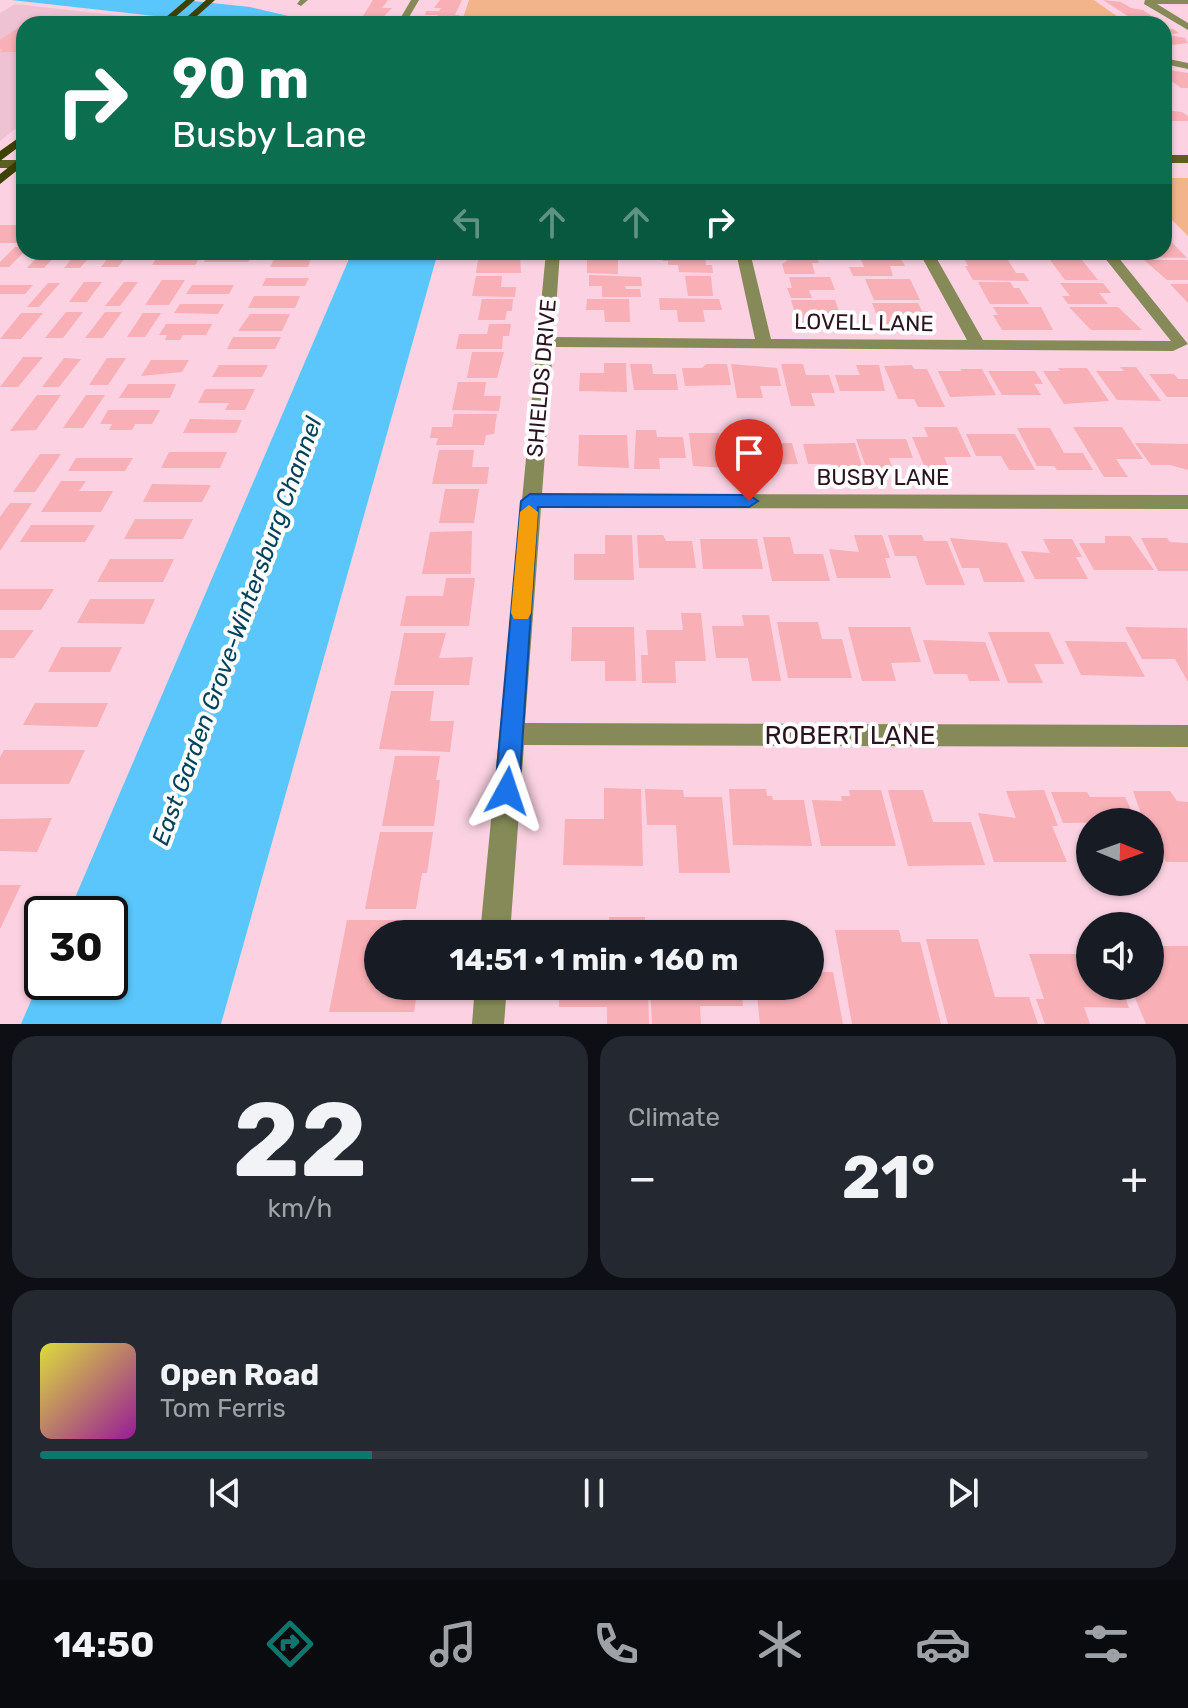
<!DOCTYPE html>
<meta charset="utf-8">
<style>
:root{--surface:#171b24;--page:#242831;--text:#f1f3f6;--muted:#9ea1a6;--line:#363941;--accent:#0f766e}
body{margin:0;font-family:Rubik,sans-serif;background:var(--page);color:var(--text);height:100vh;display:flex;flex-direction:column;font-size:30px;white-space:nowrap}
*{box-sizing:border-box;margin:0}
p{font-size:26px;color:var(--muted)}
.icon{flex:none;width:44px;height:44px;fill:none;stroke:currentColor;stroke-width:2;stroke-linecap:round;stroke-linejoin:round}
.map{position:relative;height:1024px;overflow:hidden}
.sheet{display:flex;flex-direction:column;gap:12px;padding:12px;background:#0d0f14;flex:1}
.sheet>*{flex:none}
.guide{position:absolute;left:16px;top:16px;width:1156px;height:244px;border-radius:24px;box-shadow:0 2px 6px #0004;background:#0b6e4f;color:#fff;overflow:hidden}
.needle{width:52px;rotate:91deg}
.tools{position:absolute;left:1076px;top:808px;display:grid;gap:16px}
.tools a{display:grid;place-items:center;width:88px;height:88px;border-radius:50%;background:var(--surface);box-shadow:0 2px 6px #0004;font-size:40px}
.speed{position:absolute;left:24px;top:896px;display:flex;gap:16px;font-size:40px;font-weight:700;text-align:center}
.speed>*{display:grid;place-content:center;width:104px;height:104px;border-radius:50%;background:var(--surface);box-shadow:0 2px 6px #0004;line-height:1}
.speed .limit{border:4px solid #111;border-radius:12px;background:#fff;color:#111}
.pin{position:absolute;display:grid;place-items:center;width:68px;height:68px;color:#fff;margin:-82px -34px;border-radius:50% 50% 50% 0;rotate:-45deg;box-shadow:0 0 8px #0007}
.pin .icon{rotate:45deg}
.me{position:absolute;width:88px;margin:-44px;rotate:5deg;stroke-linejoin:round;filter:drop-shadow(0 0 6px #0008)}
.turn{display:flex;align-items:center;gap:28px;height:168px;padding:0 24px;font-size:36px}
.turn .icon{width:104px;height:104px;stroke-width:2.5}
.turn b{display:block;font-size:56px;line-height:68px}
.lanes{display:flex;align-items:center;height:76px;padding:0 24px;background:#0003;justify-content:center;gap:40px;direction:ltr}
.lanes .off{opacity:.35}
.big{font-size:60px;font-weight:700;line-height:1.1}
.sheet .card{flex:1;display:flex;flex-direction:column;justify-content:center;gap:12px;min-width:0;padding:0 28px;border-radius:24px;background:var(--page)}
.sheet .dial{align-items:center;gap:0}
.dial b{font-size:104px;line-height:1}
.song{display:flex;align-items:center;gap:24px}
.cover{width:96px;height:96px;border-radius:12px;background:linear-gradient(135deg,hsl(60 70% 55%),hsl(300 70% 35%))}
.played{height:8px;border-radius:4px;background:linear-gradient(90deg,var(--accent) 30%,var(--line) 30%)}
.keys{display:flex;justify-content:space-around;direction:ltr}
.heat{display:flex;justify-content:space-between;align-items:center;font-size:44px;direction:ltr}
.sheet .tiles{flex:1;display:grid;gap:12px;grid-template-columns:1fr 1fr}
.card:last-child{grid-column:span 2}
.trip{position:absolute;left:364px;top:920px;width:460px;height:80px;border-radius:40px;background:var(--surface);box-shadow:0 2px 6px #0004;font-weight:700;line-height:80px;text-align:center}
.menu{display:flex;height:128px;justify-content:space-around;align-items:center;background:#090b0e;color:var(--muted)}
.menu .icon{width:56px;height:56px}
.menu .selected{color:var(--accent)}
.menu b{font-size:36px;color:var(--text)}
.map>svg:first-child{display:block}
.built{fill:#efc2d3}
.green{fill:#f4b48b}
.water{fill:#5ac6fb}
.building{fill:#f8afb6}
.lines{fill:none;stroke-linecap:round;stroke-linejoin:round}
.minor{fill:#858a58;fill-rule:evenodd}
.secondary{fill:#5b5f21;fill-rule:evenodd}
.primary{fill:#3d4101;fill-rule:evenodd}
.route{fill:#1a73e8;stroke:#114b97;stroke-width:2}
.slow{fill:#f59e0b}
.labels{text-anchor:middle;stroke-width:8;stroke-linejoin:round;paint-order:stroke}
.street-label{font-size:22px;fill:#2c141e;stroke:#fff}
.water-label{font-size:24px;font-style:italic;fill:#00435d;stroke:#fff}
.near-street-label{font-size:26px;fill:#2c141e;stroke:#fff}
</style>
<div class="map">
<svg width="1188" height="1024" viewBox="0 0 1188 1024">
<rect width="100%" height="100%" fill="#fcd2e2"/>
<!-- built -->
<path class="built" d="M 15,4 L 151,19 L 146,24 L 24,24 L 24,122 L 0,141 L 0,13 Z"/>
<!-- green -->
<path class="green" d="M 469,0 L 1094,0 L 1128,24 L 461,24 Z
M 1164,178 L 1188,178 L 1188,236 L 1164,212 Z"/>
<!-- water -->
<path class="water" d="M 11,0 L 184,0 L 250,7 L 323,24 L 227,24 Z
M 352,252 L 438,252 L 221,1024 L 21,1024 L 42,975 L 42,982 L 110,982 L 110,914 L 68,914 Z"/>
<!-- building -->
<path class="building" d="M 373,0 L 388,0 L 382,8 L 392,8 L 377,24 L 360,24 L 363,19 L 354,19 L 356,16 L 363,16 Z
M 440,0 L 462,0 L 455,15 L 460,15 L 459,18 L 451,24 L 434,24 L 438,15 L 425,15 L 426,11 L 439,11 L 441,8 L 434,8 Z
M 1103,0 L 1121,2 L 1131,8 L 1143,10 L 1153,17 L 1146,17 L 1153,24 L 1140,24 Z
M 24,24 L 24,52 L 0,52 L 3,49 L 0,49 L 0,40 Z
M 1164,28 L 1173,29 L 1179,33 L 1170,35 L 1185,38 L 1188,43 L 1171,45 L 1164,41 Z
M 1164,69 L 1188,73 L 1188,88 L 1181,88 L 1164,76 Z
M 1164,110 L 1182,112 L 1188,116 L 1188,121 L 1168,121 L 1164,118 Z
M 0,225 L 24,225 L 24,243 L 0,243 Z
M 1164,239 L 1169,239 L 1187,258 L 1142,257 L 1137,252 L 1164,252 Z
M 15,247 L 24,247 L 24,252 L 9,267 L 0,267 L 0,262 Z
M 42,252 L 59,252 L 44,268 L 27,268 Z
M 77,252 L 94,252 L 80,268 L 64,268 Z
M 113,252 L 130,252 L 118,267 L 101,267 Z
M 210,252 L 255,252 L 248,262 L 204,262 Z
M 975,252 L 1001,252 L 1006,258 L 979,258 Z
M 1031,252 L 1080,252 L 1085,258 L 1035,258 Z
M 479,254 L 520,254 L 521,273 L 476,273 Z
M 587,254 L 618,254 L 618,274 L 587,273 Z
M 662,254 L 705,254 L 706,265 L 712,265 L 713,273 L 679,272 L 678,265 L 668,265 L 668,261 L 663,261 Z
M 785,255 L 816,255 L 819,263 L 812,263 L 815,274 L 785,274 L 782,264 L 787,261 Z
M 158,256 L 201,256 L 195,265 L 152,265 Z
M 860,257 L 900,257 L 905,266 L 890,266 L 893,276 L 853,276 L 849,267 L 864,267 Z
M 274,259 L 311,259 L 308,267 L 270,267 Z
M 965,260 L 1008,260 L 1016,273 L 1024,273 L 1029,281 L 973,280 L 965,266 L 968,266 Z
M 1050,260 L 1082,260 L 1098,280 L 1065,280 Z
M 1144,260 L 1188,260 L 1188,280 L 1167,280 Z
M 589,275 L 641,277 L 642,286 L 625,286 L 626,289 L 640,289 L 641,297 L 602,297 L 602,286 L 589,286 Z
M 476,276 L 502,276 L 501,287 L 516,287 L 515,297 L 472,296 Z
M 685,276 L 711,276 L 713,296 L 688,296 Z
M 789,277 L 830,277 L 835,290 L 809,290 L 812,298 L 791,298 L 787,288 L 792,288 Z
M 266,278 L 309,278 L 305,286 L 262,286 Z
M 865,279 L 910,279 L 920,300 L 874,300 Z
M 162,280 L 185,280 L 169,305 L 145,305 Z
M 84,282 L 102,282 L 87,302 L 69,302 Z
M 124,282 L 138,282 L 120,306 L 105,306 Z
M 978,282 L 1010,282 L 1014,288 L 1019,288 L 1029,304 L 990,304 Z
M 48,283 L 60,283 L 39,307 L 27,307 Z
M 1060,283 L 1103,283 L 1111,293 L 1099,293 L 1108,304 L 1068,304 L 1062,296 L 1070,296 Z
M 1170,284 L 1188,284 L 1188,303 Z
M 0,285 L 33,285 L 25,294 L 0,294 Z
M 192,285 L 234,285 L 229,294 L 186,294 Z
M 254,296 L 300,296 L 295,308 L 248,308 Z
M 659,298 L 719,299 L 722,310 L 703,310 L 705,322 L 678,322 L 677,310 L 660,310 Z
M 482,299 L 513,299 L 512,311 L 507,311 L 505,320 L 478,320 Z
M 587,299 L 629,299 L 630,322 L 605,322 L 604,310 L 586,310 Z
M 791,300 L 835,300 L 843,323 L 798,323 Z
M 872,303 L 918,303 L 922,311 L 928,311 L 934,326 L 881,325 Z
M 180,304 L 224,304 L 218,314 L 174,313 Z
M 993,307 L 1041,307 L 1053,330 L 1002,330 L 993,315 L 998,315 Z
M 1069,307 L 1118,307 L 1142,330 L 1091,330 Z
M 66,312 L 83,312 L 63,338 L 45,338 Z
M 105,312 L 122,312 L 103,338 L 85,338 Z
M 21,313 L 43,313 L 21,339 L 0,339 Z
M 143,313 L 161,313 L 145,337 L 127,337 Z
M 250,314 L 290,314 L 282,331 L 238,331 Z
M 166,324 L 212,324 L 206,335 L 183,335 L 180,340 L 165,340 L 167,335 L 159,335 Z
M 489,324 L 511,324 L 509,336 L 503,336 L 502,349 L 456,349 L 459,334 L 487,334 Z
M 233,337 L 281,337 L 275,349 L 227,349 Z
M 472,352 L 504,352 L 497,378 L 467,378 Z
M 23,357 L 43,357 L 18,387 L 0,387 Z
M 64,358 L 81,359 L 59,387 L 42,387 Z
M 107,358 L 126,358 L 108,385 L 89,385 Z
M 151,360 L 189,360 L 182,372 L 141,376 Z
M 604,363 L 626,363 L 627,392 L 579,391 L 580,373 L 604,373 Z
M 630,364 L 652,364 L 653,374 L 676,374 L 678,390 L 634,390 Z
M 706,364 L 727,364 L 731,385 L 685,386 L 682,368 L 702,368 Z
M 731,364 L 777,368 L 781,386 L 760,386 L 763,398 L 737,398 Z
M 781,364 L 803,364 L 806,375 L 829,375 L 835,393 L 811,393 L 815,406 L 791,406 Z
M 219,365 L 268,365 L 262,377 L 212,377 Z
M 856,365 L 879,365 L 885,391 L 840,391 L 835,375 L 860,375 Z
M 912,365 L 914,369 L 927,369 L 945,407 L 918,407 L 914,399 L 898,399 L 884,366 Z
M 1120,367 L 1136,367 L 1161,401 L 1117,400 L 1096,371 L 1124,371 Z
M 1058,368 L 1087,368 L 1109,401 L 1064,404 L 1043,371 L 1060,371 Z
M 960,369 L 982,369 L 996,395 L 950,397 L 938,371 L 962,371 Z
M 988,371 L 1035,371 L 1043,384 L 1034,384 L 1041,395 L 1002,395 Z
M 1149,374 L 1174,374 L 1178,379 L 1188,379 L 1188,397 L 1167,397 Z
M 458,382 L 486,382 L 484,396 L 501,396 L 499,411 L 452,410 Z
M 128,384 L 176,384 L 170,398 L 119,398 Z
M 205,389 L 255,389 L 245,410 L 225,410 L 229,403 L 198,403 Z
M 37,395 L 61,395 L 36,430 L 10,431 Z
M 86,395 L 105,395 L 83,428 L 63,428 Z
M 108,410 L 160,410 L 152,424 L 135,424 L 132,430 L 109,430 L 112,424 L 100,424 Z
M 454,414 L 497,414 L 494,434 L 486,435 L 484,445 L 436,445 L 438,438 L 430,438 L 432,427 L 452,427 Z
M 190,419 L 242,420 L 236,433 L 183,433 Z
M 924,427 L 957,427 L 971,457 L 944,457 L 950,471 L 926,470 L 912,437 L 928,437 Z
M 1073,427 L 1122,427 L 1143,459 L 1116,459 L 1128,477 L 1104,477 Z
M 1017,428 L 1050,428 L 1064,453 L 1083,453 L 1093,470 L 1057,470 L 1054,466 L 1037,466 Z
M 636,430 L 656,430 L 657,437 L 683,437 L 686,458 L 659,458 L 660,469 L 634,469 Z
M 689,433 L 719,433 L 720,438 L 739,438 L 745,469 L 693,466 Z
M 966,434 L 1015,434 L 1035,470 L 1009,470 L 1001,456 L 976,456 Z
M 579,435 L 627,435 L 629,468 L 578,466 Z
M 856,439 L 906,439 L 913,458 L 889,458 L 893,470 L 867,470 Z
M 792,443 L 798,464 L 749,465 L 745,444 Z
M 855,443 L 863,470 L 833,470 L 831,464 L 808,464 L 803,444 Z
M 1135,443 L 1188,444 L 1188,470 L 1170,465 L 1151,465 Z
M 439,450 L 474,450 L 472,467 L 489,467 L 487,484 L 432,484 Z
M 169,452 L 227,452 L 220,468 L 161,468 Z
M 40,454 L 61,454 L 35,492 L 13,492 Z
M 76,458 L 133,458 L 125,471 L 68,471 Z
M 61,481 L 86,481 L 79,491 L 113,491 L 101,512 L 41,512 Z
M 152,484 L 211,485 L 202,502 L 143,502 Z
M 445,489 L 479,489 L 474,523 L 439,523 Z
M 10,503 L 32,503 L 0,551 L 0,517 Z
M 135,519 L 193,519 L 183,539 L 124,539 Z
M 31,525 L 95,525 L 85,542 L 20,542 Z
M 472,531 L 471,574 L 422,574 L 430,532 Z
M 605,535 L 632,535 L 634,580 L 574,580 L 574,554 L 605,554 Z
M 637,535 L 663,535 L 666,541 L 692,541 L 696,568 L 639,568 Z
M 854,535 L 882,535 L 890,558 L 885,558 L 891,578 L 837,578 L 829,549 L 859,552 Z
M 888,535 L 922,535 L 924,541 L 947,541 L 965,585 L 926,585 L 916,556 L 895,556 Z
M 1105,536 L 1130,536 L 1154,570 L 1094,570 L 1079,543 L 1105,543 Z
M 763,537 L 790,537 L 794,554 L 823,554 L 830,581 L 772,581 Z
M 950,538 L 1007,543 L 1025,582 L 984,582 L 979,568 L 962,568 Z
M 1141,538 L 1167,538 L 1170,542 L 1188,543 L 1188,571 L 1158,571 Z
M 700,539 L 757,539 L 763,569 L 703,569 Z
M 1043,539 L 1072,539 L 1082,557 L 1076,557 L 1088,579 L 1035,579 L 1021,551 L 1050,553 Z
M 110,559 L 174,559 L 163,582 L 97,582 Z
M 446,578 L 475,578 L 469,626 L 400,626 L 406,596 L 443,596 Z
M 0,589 L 54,589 L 41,610 L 0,610 Z
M 90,599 L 155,599 L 144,624 L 77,623 Z
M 681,613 L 701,613 L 706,661 L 675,661 L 676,683 L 642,683 L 641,655 L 648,655 L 646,630 L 683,630 Z
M 742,615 L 769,615 L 781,681 L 752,681 L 748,658 L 716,658 L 712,626 L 744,626 Z
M 777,622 L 818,622 L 822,639 L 842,639 L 852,678 L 788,678 Z
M 572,627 L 634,627 L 636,681 L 605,681 L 605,661 L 571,661 Z
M 848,627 L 910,627 L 921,662 L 891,663 L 896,681 L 862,681 Z
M 1125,627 L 1187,628 L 1188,682 L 1175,659 L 1142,659 Z
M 0,630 L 34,630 L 14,658 L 0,658 Z
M 988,632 L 1049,632 L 1064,664 L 1034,664 L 1043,683 L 1008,683 Z
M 404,633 L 446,633 L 439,658 L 473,657 L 469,685 L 394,685 Z
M 923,640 L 985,642 L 1000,681 L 969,681 L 967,674 L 934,674 Z
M 1065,641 L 1126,642 L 1145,677 L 1081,675 Z
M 61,647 L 122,647 L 110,672 L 48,672 Z
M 391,691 L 434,691 L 430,721 L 454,721 L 450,752 L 379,749 Z
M 35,703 L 108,703 L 97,727 L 23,725 Z
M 4,750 L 85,750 L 69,784 L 0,784 L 0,757 Z
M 395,756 L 440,756 L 436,780 L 440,780 L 434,826 L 382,826 Z
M 604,788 L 641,789 L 643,866 L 563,865 L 565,819 L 604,819 Z
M 645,789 L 683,790 L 684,797 L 722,797 L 730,873 L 679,873 L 676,825 L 647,825 Z
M 729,789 L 766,789 L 767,796 L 772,796 L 773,800 L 804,800 L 812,846 L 733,845 Z
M 849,790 L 881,790 L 896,846 L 821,846 L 812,800 L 842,801 L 841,796 L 850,796 Z
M 888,790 L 923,790 L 933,822 L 971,822 L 985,865 L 908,866 Z
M 1044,790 L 1058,826 L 1052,826 L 1067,862 L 994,862 L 978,813 L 1016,818 L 1006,791 Z
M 1133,791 L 1170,791 L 1177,801 L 1188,802 L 1188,862 L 1166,862 L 1159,845 L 1155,845 L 1150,834 L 1150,822 L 1144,822 Z
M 1051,792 L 1087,792 L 1090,797 L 1125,797 L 1137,822 L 1063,823 Z
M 52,818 L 37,852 L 0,851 L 0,819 Z
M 380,832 L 433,832 L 427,873 L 422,873 L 416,909 L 365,909 Z
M 0,885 L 21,885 L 0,929 Z
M 609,917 L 645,917 L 645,934 L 610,934 Z
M 347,920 L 399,920 L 397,934 L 378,934 L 378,986 L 418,986 L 414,1012 L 329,1012 Z
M 647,921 L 693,921 L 694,934 L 648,934 Z
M 835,930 L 899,930 L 902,942 L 920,942 L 941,1024 L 852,1024 Z
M 926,939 L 978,939 L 995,997 L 1029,997 L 1038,1024 L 948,1024 Z
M 1150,946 L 1188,946 L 1188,1024 L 1146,1024 L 1130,986 L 1150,986 Z
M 1029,954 L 1090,954 L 1090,986 L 1121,986 L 1129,1008 L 1084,1007 L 1090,1024 L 1045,1024 L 1036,999 L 1044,999 Z
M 810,972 L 833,972 L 843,1024 L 760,1024 L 756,986 L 810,986 Z
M 559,986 L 648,986 L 649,1024 L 607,1024 L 607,1007 L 559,1007 Z
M 650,986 L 741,986 L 743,1006 L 700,1006 L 701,1024 L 652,1024 Z"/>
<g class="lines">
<!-- minor -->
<path class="minor" d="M 300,0 L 308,0 L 301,6 L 297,4 Z
M 411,0 L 419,0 L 405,24 L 397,24 Z
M 1145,0 L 1188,0 L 1188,4 L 1157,4 L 1188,23 L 1188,30 L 1144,4 Z
M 1164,58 L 1188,63 L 1188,69 L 1164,64 Z
M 546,252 L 560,252 L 554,337 L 755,339 L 736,252 L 750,252 L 771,339 L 967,340 L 919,252 L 933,252 L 983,340 L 1171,341 L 1100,252 L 1114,252 L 1188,344 L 1173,351 L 553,347 L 542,494 L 1188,495 L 1188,509 L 541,508 L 525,723 L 1188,725 L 1188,747 L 524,745 L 510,934 L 480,934 Z
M 475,986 L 507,986 L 504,1024 L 472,1024 Z"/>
<!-- secondary -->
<path class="secondary" d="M 1164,155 L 1188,155 L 1188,163 L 1164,163 Z
M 0,160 L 24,160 L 24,168 L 0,168 Z"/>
<!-- primary -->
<path class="primary" d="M 186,0 L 195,0 L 167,24 L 158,24 Z
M 206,0 L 215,0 L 188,24 L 179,24 Z
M 24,134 L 24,143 L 0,161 L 0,151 Z
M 24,155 L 24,165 L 0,184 L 0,174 Z"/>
</g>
<!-- route -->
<path class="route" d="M 530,494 L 749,495 L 758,501 L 749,507 L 538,507 L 519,791 L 515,799 L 507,802 L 498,799 L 495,791 L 521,501 Z"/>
<!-- slow -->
<path class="slow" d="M 529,505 L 538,512 L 531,613 L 528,619 L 514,619 L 511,613 L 520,512 Z"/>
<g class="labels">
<!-- street labels -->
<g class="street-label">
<text transform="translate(864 322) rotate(1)" y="8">LOVELL LANE</text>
<text transform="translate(541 378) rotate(-85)" y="8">SHIELDS DRIVE</text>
<text x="883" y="485">BUSBY LANE</text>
</g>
<!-- water labels -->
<g class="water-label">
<text transform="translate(237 631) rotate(-70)" y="8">East Garden Grove-Wintersburg Channel</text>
</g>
<!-- near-street labels -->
<g class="near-street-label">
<text x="850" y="744">ROBERT LANE</text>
</g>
</g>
</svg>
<div class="tools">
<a><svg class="needle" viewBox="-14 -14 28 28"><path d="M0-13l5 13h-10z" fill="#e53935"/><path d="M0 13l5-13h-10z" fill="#9ea1a6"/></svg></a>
<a><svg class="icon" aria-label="sound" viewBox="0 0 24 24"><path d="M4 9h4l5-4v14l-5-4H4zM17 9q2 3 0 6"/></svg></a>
</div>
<div class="speed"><div class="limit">30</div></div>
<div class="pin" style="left:749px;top:501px;background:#d93025"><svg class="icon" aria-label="arrive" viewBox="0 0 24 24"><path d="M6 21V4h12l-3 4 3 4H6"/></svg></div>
<svg class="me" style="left:507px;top:791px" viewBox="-20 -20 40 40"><path d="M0-17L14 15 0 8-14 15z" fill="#1a73e8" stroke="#fff" stroke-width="4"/></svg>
<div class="trip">14:51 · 1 min · 160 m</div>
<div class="guide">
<div class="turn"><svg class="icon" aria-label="right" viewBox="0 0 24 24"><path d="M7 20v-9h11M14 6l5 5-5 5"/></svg><div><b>90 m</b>Busby Lane</div></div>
<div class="lanes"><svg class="icon off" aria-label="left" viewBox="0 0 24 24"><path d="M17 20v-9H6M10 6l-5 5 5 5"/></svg><svg class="icon off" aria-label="ahead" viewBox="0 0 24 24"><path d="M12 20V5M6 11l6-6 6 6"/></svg><svg class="icon off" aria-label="ahead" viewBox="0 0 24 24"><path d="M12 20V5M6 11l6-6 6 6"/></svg><svg class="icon" aria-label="right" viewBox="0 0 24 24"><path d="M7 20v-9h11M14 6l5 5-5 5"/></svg></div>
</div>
</div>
<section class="sheet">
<div class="tiles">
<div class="card dial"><b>22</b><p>km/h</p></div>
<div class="card"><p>Climate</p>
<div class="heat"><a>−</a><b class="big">21°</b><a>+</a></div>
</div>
<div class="card">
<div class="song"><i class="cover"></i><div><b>Open Road</b><p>Tom Ferris</p></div></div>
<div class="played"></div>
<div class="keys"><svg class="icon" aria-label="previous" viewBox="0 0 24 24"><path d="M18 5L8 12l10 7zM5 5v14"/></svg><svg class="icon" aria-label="pause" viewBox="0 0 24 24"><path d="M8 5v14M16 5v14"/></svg><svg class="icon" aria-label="next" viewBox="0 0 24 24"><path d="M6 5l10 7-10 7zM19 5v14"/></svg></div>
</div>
</div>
</section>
<nav class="menu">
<b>14:50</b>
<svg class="icon selected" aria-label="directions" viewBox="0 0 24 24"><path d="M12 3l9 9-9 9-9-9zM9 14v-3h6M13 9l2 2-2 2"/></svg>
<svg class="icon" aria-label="music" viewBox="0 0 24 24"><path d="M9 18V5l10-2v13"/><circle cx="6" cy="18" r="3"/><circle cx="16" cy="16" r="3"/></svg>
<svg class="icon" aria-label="phone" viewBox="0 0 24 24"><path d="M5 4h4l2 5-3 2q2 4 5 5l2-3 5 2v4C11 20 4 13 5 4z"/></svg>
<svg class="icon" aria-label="climate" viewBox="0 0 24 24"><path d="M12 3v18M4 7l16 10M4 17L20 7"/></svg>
<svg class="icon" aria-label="car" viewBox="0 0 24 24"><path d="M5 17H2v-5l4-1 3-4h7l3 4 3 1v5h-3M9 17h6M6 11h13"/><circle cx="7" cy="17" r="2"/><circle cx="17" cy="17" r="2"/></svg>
<svg class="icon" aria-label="filters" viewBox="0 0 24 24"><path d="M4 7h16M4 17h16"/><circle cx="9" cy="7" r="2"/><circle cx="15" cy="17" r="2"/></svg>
</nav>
